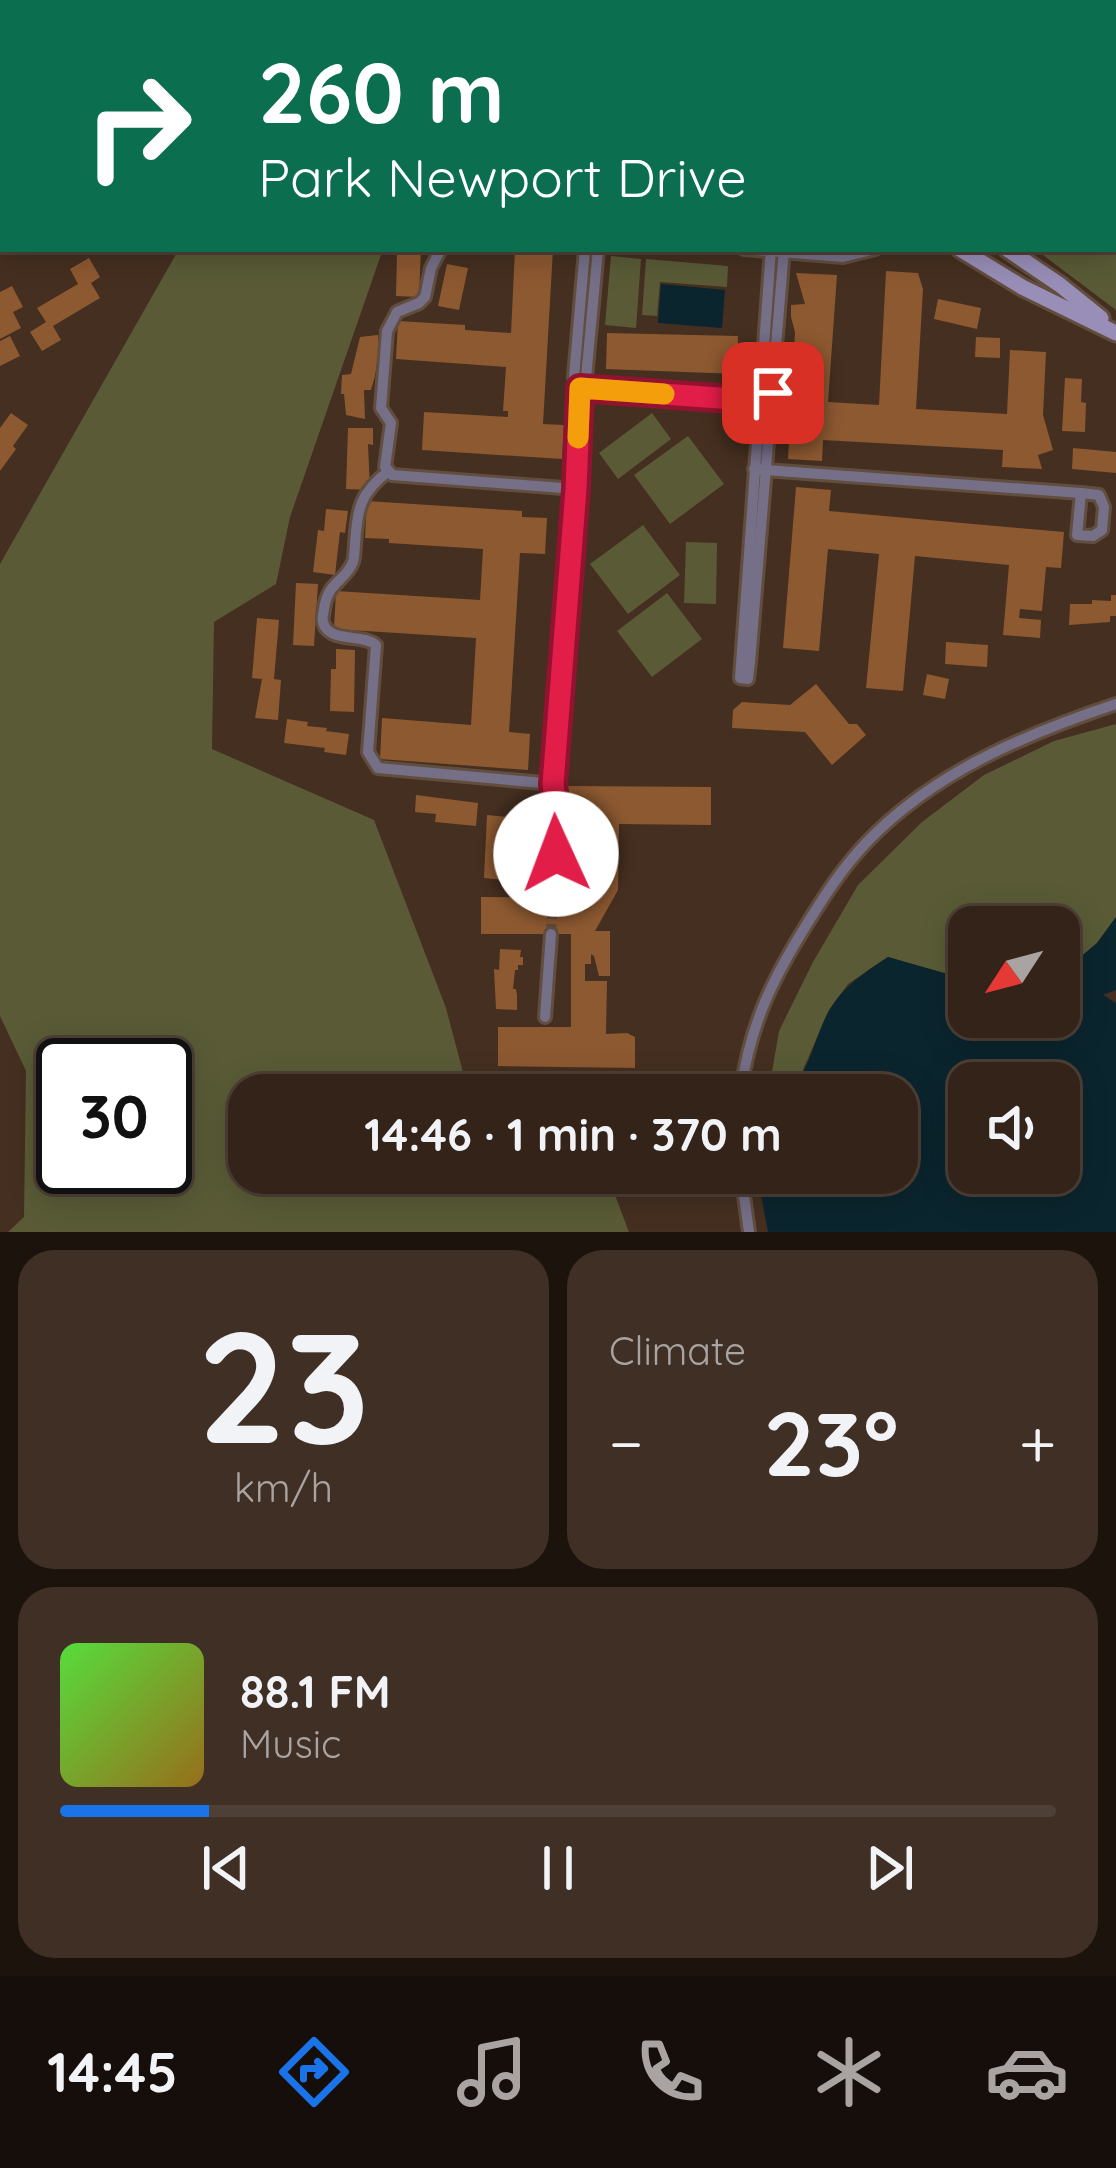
<!DOCTYPE html>
<meta charset="utf-8">
<style>
:root{--surface:#342318;--page:#3f2f25;--text:#f1f3f6;--muted:#a9a4a2;--line:#4e4037;--accent:#1a73e8}
body{margin:0;font-family:Quicksand,sans-serif;background:var(--page);color:var(--text);height:100vh;display:flex;flex-direction:column;font-size:45px;white-space:nowrap}
*{box-sizing:border-box;margin:0}
p{font-size:39px;color:var(--muted)}
.icon{flex:none;width:66px;height:66px;fill:none;stroke:currentColor;stroke-width:2;stroke-linecap:round;stroke-linejoin:round}
.map{position:relative;height:1232px;overflow:hidden}
.panel{display:flex;flex-direction:column;gap:18px;padding:18px;background:#1d130d;flex:1}
.panel>*{flex:none}
.banner{position:absolute;left:0px;top:0px;width:1116px;height:252px;box-shadow:0 6px 30px #0003,0 0 0 3px var(--line);background:#0b6e4f;color:#fff;overflow:hidden}
.needle{width:78px;rotate:234deg}
.fabs{position:absolute;left:948px;top:906px;display:grid;gap:24px}
.fabs a{display:grid;place-items:center;width:132px;height:132px;border-radius:24px;background:var(--surface);box-shadow:0 6px 30px #0003,0 0 0 3px var(--line);font-size:60px}
.speed{position:absolute;left:36px;top:1038px;display:flex;gap:24px;font-size:60px;font-weight:700;text-align:center}
.speed>*{display:grid;place-content:center;width:156px;height:156px;border-radius:50%;background:var(--surface);box-shadow:0 6px 30px #0003,0 0 0 3px var(--line);line-height:1}
.speed .limit{border:6px solid #111;border-radius:18px;background:#fff;color:#111}
.pin{position:absolute;display:grid;place-items:center;width:102px;height:102px;color:#fff;margin:-51px;border-radius:24px;box-shadow:0 6px 18px #0006}
.me{position:absolute;width:132px;margin:-66px;rotate:358deg;stroke-linejoin:round;filter:drop-shadow(0 0 9px #0008)}
.turn{display:flex;align-items:center;gap:42px;height:252px;padding:0 60px;font-size:54px}
.turn .icon{width:156px;height:156px;stroke-width:2.5}
.turn b{display:block;font-size:84px;line-height:102px}
.big{font-size:90px;font-weight:700;line-height:1.1}
.panel .tile{flex:1;display:flex;flex-direction:column;justify-content:center;gap:18px;min-width:0;padding:0 42px;border-radius:36px;background:var(--page)}
.panel .dial{align-items:center;gap:0}
.dial b{font-size:156px;line-height:1}
.song{display:flex;align-items:center;gap:36px}
.cover{width:144px;height:144px;border-radius:18px;background:linear-gradient(135deg,hsl(110 70% 55%),hsl(40 70% 35%))}
.played{height:12px;border-radius:6px;background:linear-gradient(90deg,var(--accent) 15%,var(--line) 15%)}
.keys{display:flex;justify-content:space-around;direction:ltr}
.heat{display:flex;justify-content:space-between;align-items:center;font-size:66px;direction:ltr}
.panel .tiles{flex:1;display:grid;gap:18px;grid-template-columns:1fr 1fr}
.tile:last-child{grid-column:span 2}
.trip{position:absolute;left:228px;top:1074px;width:690px;height:120px;border-radius:36px;background:var(--surface);box-shadow:0 6px 30px #0003,0 0 0 3px var(--line);font-weight:700;line-height:120px;text-align:center}
.tab-bar{display:flex;height:192px;justify-content:space-around;align-items:center;background:#150e0a;color:var(--muted)}
.tab-bar .icon{width:84px;height:84px}
.tab-bar .selected{color:var(--accent)}
.tab-bar b{font-size:54px;color:var(--text)}
.map>svg:first-child{display:block}
.green{fill:#5a5b36;fill-rule:evenodd}
.water{fill:#0b252e;fill-rule:evenodd}
.building{fill:#8d5931}
.lines{fill:none;stroke-linecap:round;stroke-linejoin:round}
.street-tunnel{stroke:#604c3d;stroke-width:10;stroke-dasharray:10 5;stroke-linecap:butt}
.street-casing{stroke:#624e3f;stroke-width:16}
.secondary-casing{stroke:#624e3f;stroke-width:21}
.primary-casing{stroke:#624e3f;stroke-width:22}
.street{stroke:#756f88;stroke-width:10}
.secondary{stroke:#998eb7;stroke-width:15}
.primary{stroke:#b5a7db;stroke-width:16}
.route-casing{stroke:#92132f;stroke-width:30}
.route{stroke:#e11d48;stroke-width:21}
.slow{stroke:#f59e0b;stroke-width:21}
</style>
<div class="map">
<svg width="1116" height="1232" viewBox="0 0 1116 1232">
<rect width="100%" height="100%" fill="#452f20"/>
<!-- green -->
<path class="green" d="M 1113,243 L 1116,243 L 1116,310 L 1035,249 L 1113,249 Z
M 179,249 L 383,249 L 290,517 L 276,584 L 214,622 L 212,749 L 374,820 L 446,1008 L 469,1095 L 249,1095 L 249,1173 L 589,1173 L 612,1187 L 629,1232 L 8,1232 L 24,1217 L 26,1071 L 0,1016 L 0,564 ZM 63,1065 L 165,1065 L 165,1167 L 63,1167 Z
M 611,256 L 641,259 L 636,328 L 605,325 Z
M 646,259 L 728,266 L 727,287 L 660,282 L 657,316 L 642,315 Z
M 652,413 L 671,439 L 618,479 L 599,453 Z
M 688,436 L 724,484 L 670,524 L 634,475 Z
M 643,525 L 680,575 L 628,614 L 590,564 Z
M 686,542 L 717,543 L 716,604 L 684,603 Z
M 667,593 L 702,639 L 652,677 L 617,631 Z
M 1116,724 L 1116,917 L 1097,943 L 1064,971 L 1059,971 L 1059,927 L 969,927 L 969,980 L 966,980 L 888,957 L 848,984 L 829,1010 L 796,1086 L 785,1095 L 768,1095 L 779,1031 L 813,962 L 858,885 L 922,822 L 984,775 L 1054,741 Z"/>
<!-- water -->
<path class="water" d="M 661,284 L 725,290 L 722,328 L 658,323 Z
M 1116,917 L 1116,990 L 1103,995 L 1116,1003 L 1116,1232 L 768,1232 L 757,1173 L 897,1173 L 897,1095 L 785,1095 C 810,1075 814,1036 830,1009 C 845,985 865,972 888,957 L 969,980 L 969,1017 L 1059,1017 L 1059,971 L 1064,971 L 1097,943 ZM 1059,1083 L 1059,1173 L 969,1173 L 969,1083 Z"/>
<!-- building -->
<path class="building" d="M 403,249 L 421,249 L 419,297 L 396,296 L 397,255 L 403,255 Z
M 515,249 L 553,249 L 543,424 L 564,425 L 562,459 L 422,450 L 424,412 L 508,417 L 508,411 L 503,411 L 506,367 L 396,359 L 398,321 L 465,325 L 465,330 L 511,333 Z
M 89,258 L 100,277 L 91,283 L 100,298 L 53,326 L 61,340 L 42,351 L 30,332 L 46,322 L 37,308 L 78,284 L 70,269 Z
M 447,264 L 468,268 L 459,310 L 438,306 Z
M 886,271 L 918,273 L 923,289 L 916,409 L 1007,414 L 1010,350 L 1046,352 L 1043,415 L 1053,450 L 1038,455 L 1042,469 L 1002,467 L 1003,450 L 823,440 L 822,461 L 788,459 L 795,332 L 791,317 L 791,305 L 805,304 L 796,273 L 837,275 L 828,402 L 879,405 Z
M 12,286 L 23,307 L 13,312 L 21,328 L 0,339 L 0,292 Z
M 938,299 L 981,308 L 977,329 L 934,319 Z
M 607,333 L 738,336 L 737,374 L 606,369 Z
M 378,335 L 379,349 L 375,376 L 371,390 L 364,390 L 365,419 L 346,415 L 344,394 L 341,394 L 342,375 L 351,374 L 360,337 Z
M 10,336 L 20,356 L 0,366 L 0,341 Z
M 976,337 L 1000,338 L 1000,358 L 975,357 Z
M 1065,378 L 1082,379 L 1081,402 L 1086,403 L 1085,432 L 1062,431 Z
M 11,413 L 28,425 L 13,446 L 16,449 L 0,471 L 0,428 Z
M 348,428 L 373,428 L 373,445 L 368,444 L 370,490 L 346,489 Z
M 1073,448 L 1116,452 L 1116,473 L 1072,469 Z
M 796,487 L 831,490 L 829,511 L 1064,532 L 1061,568 L 1046,567 L 1042,611 L 1020,609 L 1019,618 L 1041,620 L 1040,638 L 1003,635 L 1009,565 L 915,556 L 903,691 L 866,688 L 879,554 L 828,549 L 819,651 L 783,648 Z
M 367,501 L 522,511 L 522,517 L 547,518 L 545,554 L 520,553 L 509,732 L 530,734 L 528,770 L 380,759 L 382,718 L 471,725 L 476,638 L 334,629 L 336,591 L 480,600 L 483,549 L 389,543 L 389,539 L 365,538 Z
M 326,509 L 348,511 L 345,533 L 340,532 L 335,575 L 313,572 L 318,530 L 324,531 Z
M 296,583 L 318,584 L 314,646 L 293,645 Z
M 1111,595 L 1116,595 L 1116,616 L 1110,616 L 1110,622 L 1069,625 L 1070,604 L 1092,604 L 1092,600 L 1111,601 Z
M 257,618 L 279,620 L 274,679 L 281,680 L 278,720 L 255,718 L 262,679 L 252,678 Z
M 946,642 L 988,645 L 987,667 L 945,664 Z
M 336,649 L 355,650 L 354,712 L 330,711 L 331,669 L 336,669 Z
M 927,674 L 949,679 L 945,699 L 923,695 Z
M 816,684 L 849,724 L 857,724 L 866,735 L 832,765 L 805,732 L 732,728 L 733,710 L 742,702 L 790,705 Z
M 287,719 L 308,722 L 307,726 L 327,728 L 326,731 L 349,734 L 346,755 L 324,752 L 325,748 L 284,743 Z
M 568,786 L 711,787 L 711,825 L 619,824 L 618,890 L 595,931 L 610,931 L 610,976 L 599,976 L 594,956 L 591,954 L 591,964 L 585,964 L 585,981 L 607,981 L 606,1034 L 627,1033 L 635,1037 L 635,1068 L 498,1066 L 498,1027 L 571,1027 L 571,934 L 481,934 L 481,897 L 580,898 L 580,820 L 568,820 Z
M 416,795 L 478,803 L 476,826 L 435,822 L 436,814 L 415,812 Z
M 487,815 L 508,817 L 505,880 L 484,878 Z
M 500,949 L 521,950 L 520,957 L 523,957 L 523,965 L 518,965 L 518,970 L 515,970 L 513,989 L 516,989 L 517,995 L 517,1010 L 496,1009 L 494,969 L 499,970 Z
M 504,1074 L 525,1076 L 523,1095 L 502,1095 Z"/>
<g class="lines">
<!-- street-tunnel -->
<path class="street-tunnel" d="M 551,934 L 553,898"/>
<!-- street casing -->
<g class="street-casing">
<path id="street" d="M 502,3 L 502,0
M 1113,134 L 1116,135
M 744,249 L 843,257 L 875,249
M 580,388 L 764,401
M 580,388 L 574,377 L 585,249
M 754,469 L 779,471 L 1081,493 L 1099,495 L 1104,507 L 1102,530 L 1093,536 L 1077,535 L 1081,493
M 389,471 C 360,492 357,510 355,544 C 355,545 354,561 353,562 C 345,582 328,581 324,609 C 323,616 321,620 325,627 C 335,642 363,634 376,645 L 368,752 L 378,768 L 553,784
M 389,471 L 385,467 L 391,423 L 381,408 L 387,331 L 397,312 L 419,303 L 425,297 L 431,268 L 441,249
M 389,471 L 392,475 L 576,489
M 740,678 L 748,679 L 750,662 L 784,249
M 740,678 L 771,249
M 553,898 L 558,826 L 553,784 L 576,489 L 580,388 L 586,378 L 598,249
M 545,1017 L 551,934
M 740,1095 C 750,1026 770,983 807,924 C 825,895 843,867 867,842 C 934,772 1026,734 1116,704
M 741,1173 L 749,1232"/>
</g>
<!-- secondary casing -->
<g class="secondary-casing">
<path id="secondary" d="M 811,0 L 812,3
M 837,0 L 837,3
M 960,249 L 1022,287 L 1116,333
M 1007,249 L 1060,285 L 1101,318"/>
</g>
<!-- primary casing -->
<g class="primary-casing">
<path id="primary" d="M 800,0 L 800,3
M 0,3 L 21,0
M 853,3 L 853,0"/>
</g>
<!-- street -->
<use href="#street" class="street"/>
<!-- secondary -->
<use href="#secondary" class="secondary"/>
<!-- primary -->
<use href="#primary" class="primary"/>
</g>
<g class="lines">
<!-- route casing -->
<g class="route-casing">
<path id="route" d="M 556,854 L 558,826 L 553,784 L 576,489 L 580,388 L 773,402 L 773,393"/>
</g>
<!-- route -->
<use href="#route" class="route"/>
<!-- slow -->
<path class="slow" d="M 578,438 L 580,388 L 664,394"/>
</g>
</svg>
<div class="fabs">
<a><svg class="needle" viewBox="-14 -14 28 28"><path d="M0-13l5 13h-10z" fill="#e53935"/><path d="M0 13l5-13h-10z" fill="#a9a4a2"/></svg></a>
<a><svg class="icon" aria-label="sound" viewBox="0 0 24 24"><path d="M4 9h4l5-4v14l-5-4H4zM17 9q2 3 0 6"/></svg></a>
</div>
<div class="speed"><div class="limit">30</div></div>
<div class="pin" style="left:773px;top:393px;background:#d93025"><svg class="icon" aria-label="arrive" viewBox="0 0 24 24"><path d="M6 21V4h12l-3 4 3 4H6"/></svg></div>
<svg class="me" style="left:556px;top:854px" viewBox="-20 -20 40 40"><circle r="19" fill="#fff"/><path d="M0-13L10 11 0 6-10 11z" fill="#e11d48"/></svg>
<div class="trip">14:46 · 1 min · 370 m</div>
<div class="banner">
<div class="turn"><svg class="icon" aria-label="right" viewBox="0 0 24 24"><path d="M7 20v-9h11M14 6l5 5-5 5"/></svg><div><b>260 m</b>Park Newport Drive</div></div>
</div>
</div>
<section class="panel">
<div class="tiles">
<div class="tile dial"><b>23</b><p>km/h</p></div>
<div class="tile"><p>Climate</p>
<div class="heat"><a>−</a><b class="big">23°</b><a>+</a></div>
</div>
<div class="tile">
<div class="song"><i class="cover"></i><div><b>88.1 FM</b><p>Music</p></div></div>
<div class="played"></div>
<div class="keys"><svg class="icon" aria-label="previous" viewBox="0 0 24 24"><path d="M18 5L8 12l10 7zM5 5v14"/></svg><svg class="icon" aria-label="pause" viewBox="0 0 24 24"><path d="M8 5v14M16 5v14"/></svg><svg class="icon" aria-label="next" viewBox="0 0 24 24"><path d="M6 5l10 7-10 7zM19 5v14"/></svg></div>
</div>
</div>
</section>
<nav class="tab-bar">
<b>14:45</b>
<svg class="icon selected" aria-label="directions" viewBox="0 0 24 24"><path d="M12 3l9 9-9 9-9-9zM9 14v-3h6M13 9l2 2-2 2"/></svg>
<svg class="icon" aria-label="music" viewBox="0 0 24 24"><path d="M9 18V5l10-2v13"/><circle cx="6" cy="18" r="3"/><circle cx="16" cy="16" r="3"/></svg>
<svg class="icon" aria-label="phone" viewBox="0 0 24 24"><path d="M5 4h4l2 5-3 2q2 4 5 5l2-3 5 2v4C11 20 4 13 5 4z"/></svg>
<svg class="icon" aria-label="climate" viewBox="0 0 24 24"><path d="M12 3v18M4 7l16 10M4 17L20 7"/></svg>
<svg class="icon" aria-label="car" viewBox="0 0 24 24"><path d="M5 17H2v-5l4-1 3-4h7l3 4 3 1v5h-3M9 17h6M6 11h13"/><circle cx="7" cy="17" r="2"/><circle cx="17" cy="17" r="2"/></svg>
</nav>
